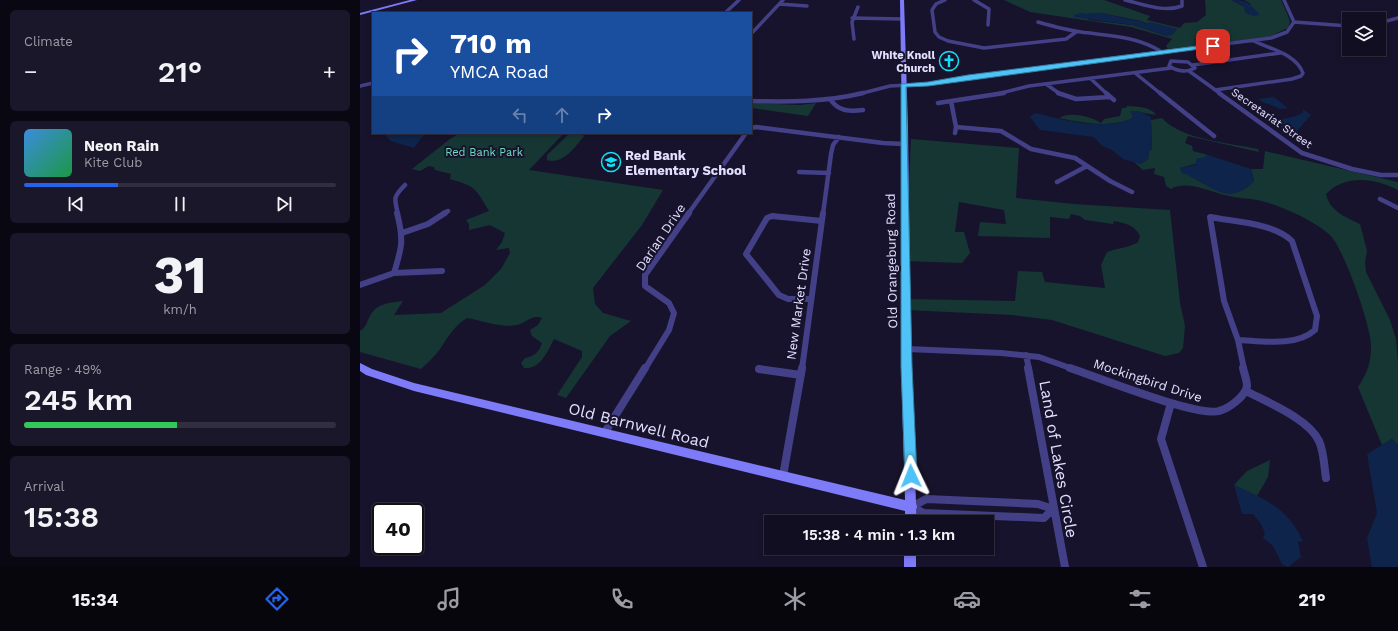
<!DOCTYPE html>
<meta charset="utf-8">
<style>
:root{--surface:#110e21;--page:#1a172a;--text:#f1f3f6;--muted:#9c9ca5;--line:#302e3f;--accent:#2563eb}
body{margin:0;font-family:"Work Sans",sans-serif;background:var(--page);color:var(--text);height:100vh;display:flex;flex-direction:column;font-size:15px;white-space:nowrap}
*{box-sizing:border-box;margin:0}
p{font-size:13px;color:var(--muted)}
.icon{flex:none;width:22px;height:22px;fill:none;stroke:currentColor;stroke-width:2;stroke-linecap:round;stroke-linejoin:round}
.map{position:relative;flex:1;overflow:hidden}
.details{display:flex;flex-direction:column;gap:10px;padding:10px;background:#090812;width:360px}
.details>*{flex:none}
.hud{position:absolute;left:12px;top:12px;width:380px;height:122px;border-radius:0px;box-shadow:0 2px 6px #0003,0 0 0 1px var(--line);background:#1a4fa0;color:#fff;overflow:hidden}
.fabs{position:absolute;left:982px;top:12px;display:grid;gap:8px}
.fabs a{display:grid;place-items:center;width:44px;height:44px;border-radius:0px;background:var(--surface);box-shadow:0 2px 6px #0003,0 0 0 1px var(--line);font-size:20px}
.speed{position:absolute;left:12px;top:503px;display:flex;gap:8px;font-size:20px;font-weight:700;text-align:center}
.speed>*{display:grid;place-content:center;width:52px;height:52px;border-radius:50%;background:var(--surface);box-shadow:0 2px 6px #0003,0 0 0 1px var(--line);line-height:1}
.speed .limit{border:2px solid #111;border-radius:6px;background:#fff;color:#111}
.pin{position:absolute;display:grid;place-items:center;width:34px;height:34px;color:#fff;margin:-17px;border-radius:8px;box-shadow:0 2px 6px #0006}
.me{position:absolute;width:44px;margin:-22px;rotate:358deg;stroke-linejoin:round;filter:drop-shadow(0 0 3px #0008)}
.turn{display:flex;align-items:center;gap:14px;height:84px;padding:0 12px;font-size:18px}
.turn .icon{width:52px;height:52px;stroke-width:2.5}
.turn b{display:block;font-size:28px;line-height:34px}
.lanes{display:flex;align-items:center;height:38px;padding:0 12px;background:#0003;justify-content:center;gap:20px;direction:ltr}
.lanes .off{opacity:.35}
.big{font-size:30px;font-weight:600;line-height:1.1}
.details .widget{flex:1;display:flex;flex-direction:column;justify-content:center;gap:6px;min-width:0;padding:0 14px;border-radius:6px;background:var(--page)}
.details .dial{align-items:center;gap:0}
.dial b{font-size:52px;line-height:1}
.song{display:flex;align-items:center;gap:12px}
.cover{width:48px;height:48px;border-radius:6px;background:linear-gradient(135deg,hsl(210 70% 55%),hsl(140 70% 35%))}
.played{height:4px;border-radius:2px;background:linear-gradient(90deg,var(--accent) 30%,var(--line) 30%)}
.keys{display:flex;justify-content:space-around;direction:ltr}
.heat{display:flex;justify-content:space-between;align-items:center;font-size:22px;direction:ltr}
.charge{height:6px;border-radius:3px;background:linear-gradient(90deg,#34c759 49%,var(--line) 0)}
.trip{position:absolute;left:404px;top:515px;width:230px;height:40px;border-radius:0px;background:var(--surface);box-shadow:0 2px 6px #0003,0 0 0 1px var(--line);font-weight:600;line-height:40px;text-align:center}
.dock{display:flex;height:64px;justify-content:space-around;align-items:center;background:#07060d;color:var(--muted)}
.dock .icon{width:28px;height:28px}
.dock .active{color:var(--accent)}
.dock b{font-size:18px;color:var(--text)}
main{display:flex;flex:1;min-height:0}
.map>svg:first-child{display:block}
.green{fill:#163634;fill-rule:evenodd}
.water{fill:#0e244a}
.lines{fill:none;stroke-linecap:round;stroke-linejoin:round}
.street-far3{stroke:#434088;stroke-width:3.5}
.street-far2{stroke:#434088;stroke-width:4.5}
.street-far1{stroke:#434088;stroke-width:6}
.street{stroke:#434088;stroke-width:8}
.secondary{fill:#7e7bf9;fill-rule:evenodd}
.route{fill:#4fc3f7;stroke:#337fa1}
.labels{text-anchor:middle;stroke-width:4;stroke-linejoin:round;paint-order:stroke}
.far-poi-label{font-size:11px;font-weight:bold;fill:#e3dffe;stroke:#17132c;text-anchor:end}
.far-street-label{font-size:11px;fill:#e3dffe;stroke:#17132c}
.far-park-label{font-size:11px;fill:#6ddcc0;stroke:#17132c}
.poi-label{font-size:13px;font-weight:bold;fill:#e3dffe;stroke:#17132c;text-anchor:start}
.street-label{font-size:13px;fill:#e3dffe;stroke:#17132c}
.near-street-label{font-size:16px;fill:#e3dffe;stroke:#17132c}
</style>
<main>
<section class="details">
<div class="widget"><p>Climate</p>
<div class="heat"><a>−</a><b class="big">21°</b><a>+</a></div>
</div>
<div class="widget">
<div class="song"><i class="cover"></i><div><b>Neon Rain</b><p>Kite Club</p></div></div>
<div class="played"></div>
<div class="keys"><svg class="icon" aria-label="previous" viewBox="0 0 24 24"><path d="M18 5L8 12l10 7zM5 5v14"/></svg><svg class="icon" aria-label="pause" viewBox="0 0 24 24"><path d="M8 5v14M16 5v14"/></svg><svg class="icon" aria-label="next" viewBox="0 0 24 24"><path d="M6 5l10 7-10 7zM19 5v14"/></svg></div>
</div>
<div class="widget dial"><b>31</b><p>km/h</p></div>
<div class="widget"><p>Range · 49%</p><b class="big">245 km</b><div class="charge"></div></div>
<div class="widget"><p>Arrival</p><b class="big">15:38</b></div>
</section>
<div class="map">
<svg width="1038" height="567" viewBox="0 0 1038 567">
<rect width="100%" height="100%" fill="#17132c"/>
<!-- green -->
<path class="green" d="M 644,0 L 744,0 L 790,16 L 787,20 L 820,28 L 824,23 L 837,22 L 846,15 L 845,0 L 871,0 L 885,7 L 891,4 L 884,0 L 921,0 L 928,16 L 930,22 L 928,28 L 909,37 L 808,49 L 806,46 L 812,39 L 771,27 L 670,12 ZM 720,13 L 727,15 L 741,13 L 781,21 C 791,27 805,25 817,29 L 807,36 L 773,25 L 729,20 Z
M 391,103 L 440,105 L 456,103 L 448,116 L 391,108 Z
M 767,106 C 777,107 790,106 796,115 L 771,111 L 773,116 L 771,119 C 748,128 723,123 699,118 C 710,111 731,116 741,123 L 744,119 L 760,116 L 762,108 L 766,108 Z
M 802,118 C 822,140 870,143 898,149 L 899,152 L 828,136 L 825,143 L 832,146 L 833,151 L 848,155 L 835,164 L 820,168 L 822,172 C 848,182 867,209 894,181 L 891,169 L 903,169 L 905,151 L 1038,182 L 1038,190 C 1015,178 985,174 966,194 C 970,211 985,217 1000,224 L 1007,251 L 1005,262 L 1006,272 L 1030,320 L 1036,339 L 1038,364 L 1038,445 L 1032,439 L 1022,445 L 998,387 C 1007,374 1011,363 1011,347 C 1012,328 984,250 971,236 C 956,221 918,204 897,200 C 886,198 875,198 864,195 C 849,191 826,180 811,189 L 806,186 L 804,177 L 794,174 L 795,168 L 783,170 L 774,162 L 781,164 L 788,159 L 789,151 L 792,149 L 791,120 Z
M 100,133 L 204,133 L 169,170 L 303,190 L 282,225 L 233,288 L 235,304 L 243,313 L 271,321 L 250,336 L 206,398 L 197,395 L 222,357 L 222,351 L 194,339 C 188,351 180,370 164,368 L 161,363 L 165,358 C 174,356 179,353 182,343 L 172,336 L 170,330 L 178,325 L 182,318 C 171,314 167,323 157,325 C 141,328 123,321 107,318 C 92,327 87,340 77,353 C 72,359 66,364 61,369 L 0,352 L 0,331 C 6,327 6,324 9,318 C 16,303 28,303 43,301 L 34,315 L 81,313 L 125,285 L 141,269 L 150,253 L 149,248 L 136,250 L 142,242 L 145,233 L 130,225 L 109,230 L 109,224 L 106,220 L 129,211 C 115,188 117,187 90,179 L 91,174 L 75,170 L 74,167 L 69,166 L 60,171 L 52,169 L 90,139 Z
M 210,133 L 221,133 L 224,136 C 215,147 203,165 187,160 L 187,155 Z
M 551,139 L 659,148 L 656,198 L 714,204 L 810,210 L 820,303 L 825,326 L 823,348 L 819,353 L 805,356 L 692,320 L 653,315 L 546,310 L 546,299 L 655,301 L 658,271 L 682,272 L 685,282 L 745,288 L 741,265 L 747,252 C 757,248 769,248 778,242 L 780,236 C 775,225 765,223 754,221 L 753,224 L 725,220 L 720,216 L 711,214 L 709,219 L 690,217 L 690,238 L 618,236 L 620,222 L 646,224 L 644,210 L 599,202 L 595,232 L 604,232 L 610,253 L 602,263 L 545,261 Z
M 910,460 L 908,477 L 897,496 L 874,485 L 887,471 Z"/>
<!-- water -->
<path class="water" d="M 871,0 C 888,0 889,3 900,15 L 894,16 L 885,13 L 884,6 Z
M 720,13 C 728,15 732,12 741,13 C 754,15 767,20 781,21 L 786,24 L 790,22 L 817,29 L 812,35 L 807,36 L 773,25 L 714,17 L 714,15 Z
M 914,97 L 928,108 L 919,109 C 912,104 905,105 898,99 Z
M 943,109 L 951,115 L 935,133 L 924,129 L 911,119 C 922,120 932,118 943,113 Z
M 770,111 L 778,111 L 791,117 L 792,149 L 789,151 L 788,159 L 781,164 L 763,159 L 752,150 L 742,146 L 734,137 L 680,130 L 670,117 L 675,113 C 705,120 742,131 771,119 L 773,116 Z
M 27,133 L 65,133 L 54,148 L 31,141 L 25,135 Z
M 848,155 L 891,169 L 894,181 C 867,209 848,182 822,173 L 820,168 L 835,165 L 837,158 L 843,158 Z
M 1032,439 L 1038,445 L 1038,567 L 1012,567 L 1007,538 L 1017,513 L 1007,454 Z
M 874,485 C 905,499 928,508 943,541 L 938,542 L 941,557 L 928,567 L 922,564 L 913,546 L 903,538 L 905,533 L 901,524 L 893,514 L 882,514 Z"/>
<g class="lines">
<!-- street-far3 -->
<path class="street-far3" d="M 585,0 L 576,4 L 572,10 L 575,32 L 579,37 L 588,41 L 624,48 L 706,39 L 716,32
M 614,0 L 629,9 L 628,25
M 765,0 C 783,4 804,13 822,6 L 822,0
M 419,4 L 447,6
M 365,13 L 379,0
M 492,18 L 542,19
M 678,22 C 692,26 706,30 721,32 C 750,36 776,36 802,52
M 934,22 L 989,26
M 1019,23 L 1038,18
M 391,34 L 423,0
M 494,39 L 492,22 L 498,7
M 811,61 L 828,62 L 835,68 C 826,73 817,71 809,66 Z
M 833,65 L 920,53
M 829,71 L 861,94
M 775,73 L 801,94
M 730,78 L 747,94
M 686,84 L 700,94
M 0,86 L 13,83
M 855,90 L 932,79 L 941,76 L 943,73 C 936,54 910,49 894,41
M 499,94 L 530,86 L 568,84 L 638,73 L 911,38 L 927,32 L 934,22 L 924,0
M 637,94 L 669,86 L 811,68"/>
<!-- street-far2 -->
<path class="street-far2" d="M 698,93 L 716,99 L 750,97
M 746,93 L 754,100
M 800,93 L 854,136
M 859,93 L 942,153 L 992,169 L 1021,175 L 1038,175
M 470,99 C 478,111 489,112 503,110
M 391,101 C 429,102 466,102 503,93
M 591,101 L 596,127 L 595,133
M 578,103 L 644,93
M 596,127 L 641,131 L 671,149 L 715,158 L 750,181 L 772,192
M 391,128 L 396,127 L 523,143 L 544,144
M 439,172 L 469,173
M 697,182 L 727,166
M 1020,199 L 1038,208
M 38,214 C 34,198 33,197 45,185
M 83,214 L 88,211
M 328,214 L 386,133
M 463,214 L 471,154 L 473,145 L 479,137"/>
<!-- street-far1 -->
<path class="street-far1" d="M 850,217 C 875,222 914,223 932,241 L 957,316 L 955,330 C 936,347 902,341 878,340 L 864,301 Z
M 42,233 L 68,224 L 85,213
M 34,273 C 42,247 44,240 37,213
M 0,285 L 34,273 L 82,271
M 451,299 L 428,299 L 419,295 L 386,254 L 407,218 L 412,216 L 462,221
M 878,340 L 884,369
M 547,349 L 641,353 L 679,357 L 713,369
M 666,355 L 669,369
M 285,369 L 309,330 L 314,313 L 309,303 L 285,286 L 285,275 L 329,213
M 442,369 L 463,213"/>
<!-- street -->
<path class="street" d="M 668,368 L 705,567
M 710,368 C 737,377 836,417 859,411 C 868,409 886,396 887,386 C 887,380 884,373 883,368
M 399,369 L 441,375
M 886,391 C 907,402 949,419 959,441 C 964,452 964,466 966,478
M 811,403 L 801,439 L 843,567
M 245,432 L 285,368
M 423,476 L 442,368
M 566,499 L 678,504 L 693,509 L 684,518 L 564,513 L 552,507 Z"/>
<!-- secondary -->
<path class="secondary" d="M 50,0 L 57,0 L 0,15 L 0,13 Z
M 540,0 L 544,0 L 548,127 L 551,366 L 556,503 L 557,507 L 556,510 L 557,522 L 545,522 L 545,511 L 54,391 L 6,375 L 0,371 L 0,363 L 12,369 L 54,383 L 545,500 L 541,366 L 542,127 Z
M 544,548 L 556,548 L 556,567 L 544,567 Z"/>
</g>
<!-- route -->
<path class="route" d="M 853,44 L 855,47 L 568,86 L 546,87 L 552,366 L 557,476 L 555,480 L 551,481 L 547,480 L 545,476 L 541,366 L 541,84 L 568,82 L 608,75 Z"/>
<!-- icons -->
<defs>
<g id="church-ring" transform="scale(1)"><circle r="9.5" fill="#17132c" stroke="#15dff4" stroke-width="1.5"/><path d="M-1.2-6h2.4v3.5h3.3v2.4h-3.3V6h-2.4V-.1h-3.3v-2.4h3.3Z" fill="#15dff4"/></g>
<g id="school-ring" transform="scale(1)"><circle r="9.5" fill="#17132c" stroke="#15dff4" stroke-width="1.5"/><path d="M0-5L7-2L0 1L-7-2ZM-4 1L0 2.5L4 1V4Q0 6-4 4Z" fill="#15dff4"/></g>
</defs>
<g fill-rule="evenodd">
<use href="#church-ring" x="589" y="61"/>
<use href="#school-ring" x="251" y="162"/>
</g>
<g class="labels">
<!-- far-poi labels -->
<g class="far-poi-label">
<text x="575" y="59">White Knoll<tspan x="575" dy="13">Church</tspan></text>
</g>
<!-- far-street labels -->
<g class="far-street-label">
<text transform="translate(912 118) rotate(35)" y="4">Secretariat Street</text>
</g>
<!-- far-park labels -->
<g class="far-park-label">
<text x="124" y="156">Red Bank Park</text>
</g>
<!-- poi labels -->
<g class="poi-label">
<text x="265" y="160">Red Bank<tspan x="265" dy="15">Elementary School</tspan></text>
</g>
<!-- street labels -->
<g class="street-label">
<text transform="translate(300 237) rotate(-56)" y="5">Darian Drive</text>
<text transform="translate(531 261) rotate(-91)" y="5">Old Orangeburg Road</text>
<text transform="translate(438 304) rotate(-82)" y="5">New Market Drive</text>
<text transform="translate(788 380) rotate(18)" y="5">Mockingbird Drive</text>
</g>
<!-- near-street labels -->
<g class="near-street-label">
<text transform="translate(279 425) rotate(14)" y="6">Old Barnwell Road</text>
<text transform="translate(699 459) rotate(80)" y="6">Land of Lakes Circle</text>
</g>
</g>
</svg>
<div class="fabs">
<a><svg class="icon" aria-label="layers" viewBox="0 0 24 24"><path d="M12 4l9 5-9 5-9-5zM3 14l9 5 9-5"/></svg></a>
</div>
<div class="speed"><div class="limit">40</div></div>
<div class="pin" style="left:853px;top:46px;background:#d93025"><svg class="icon" aria-label="arrive" viewBox="0 0 24 24"><path d="M6 21V4h12l-3 4 3 4H6"/></svg></div>
<svg class="me" style="left:551px;top:476px" viewBox="-20 -20 40 40"><path d="M0-17L14 15 0 8-14 15z" fill="#4fc3f7" stroke="#fff" stroke-width="4"/></svg>
<div class="trip">15:38 · 4 min · 1.3 km</div>
<div class="hud">
<div class="turn"><svg class="icon" aria-label="right" viewBox="0 0 24 24"><path d="M7 20v-9h11M14 6l5 5-5 5"/></svg><div><b>710 m</b>YMCA Road</div></div>
<div class="lanes"><svg class="icon off" aria-label="left" viewBox="0 0 24 24"><path d="M17 20v-9H6M10 6l-5 5 5 5"/></svg><svg class="icon off" aria-label="ahead" viewBox="0 0 24 24"><path d="M12 20V5M6 11l6-6 6 6"/></svg><svg class="icon" aria-label="right" viewBox="0 0 24 24"><path d="M7 20v-9h11M14 6l5 5-5 5"/></svg></div>
</div>
</div>
</main>
<nav class="dock">
<b>15:34</b>
<svg class="icon active" aria-label="directions" viewBox="0 0 24 24"><path d="M12 3l9 9-9 9-9-9zM9 14v-3h6M13 9l2 2-2 2"/></svg>
<svg class="icon" aria-label="music" viewBox="0 0 24 24"><path d="M9 18V5l10-2v13"/><circle cx="6" cy="18" r="3"/><circle cx="16" cy="16" r="3"/></svg>
<svg class="icon" aria-label="phone" viewBox="0 0 24 24"><path d="M5 4h4l2 5-3 2q2 4 5 5l2-3 5 2v4C11 20 4 13 5 4z"/></svg>
<svg class="icon" aria-label="climate" viewBox="0 0 24 24"><path d="M12 3v18M4 7l16 10M4 17L20 7"/></svg>
<svg class="icon" aria-label="car" viewBox="0 0 24 24"><path d="M5 17H2v-5l4-1 3-4h7l3 4 3 1v5h-3M9 17h6M6 11h13"/><circle cx="7" cy="17" r="2"/><circle cx="17" cy="17" r="2"/></svg>
<svg class="icon" aria-label="filters" viewBox="0 0 24 24"><path d="M4 7h16M4 17h16"/><circle cx="9" cy="7" r="2"/><circle cx="15" cy="17" r="2"/></svg>
<b>21°</b>
</nav>
